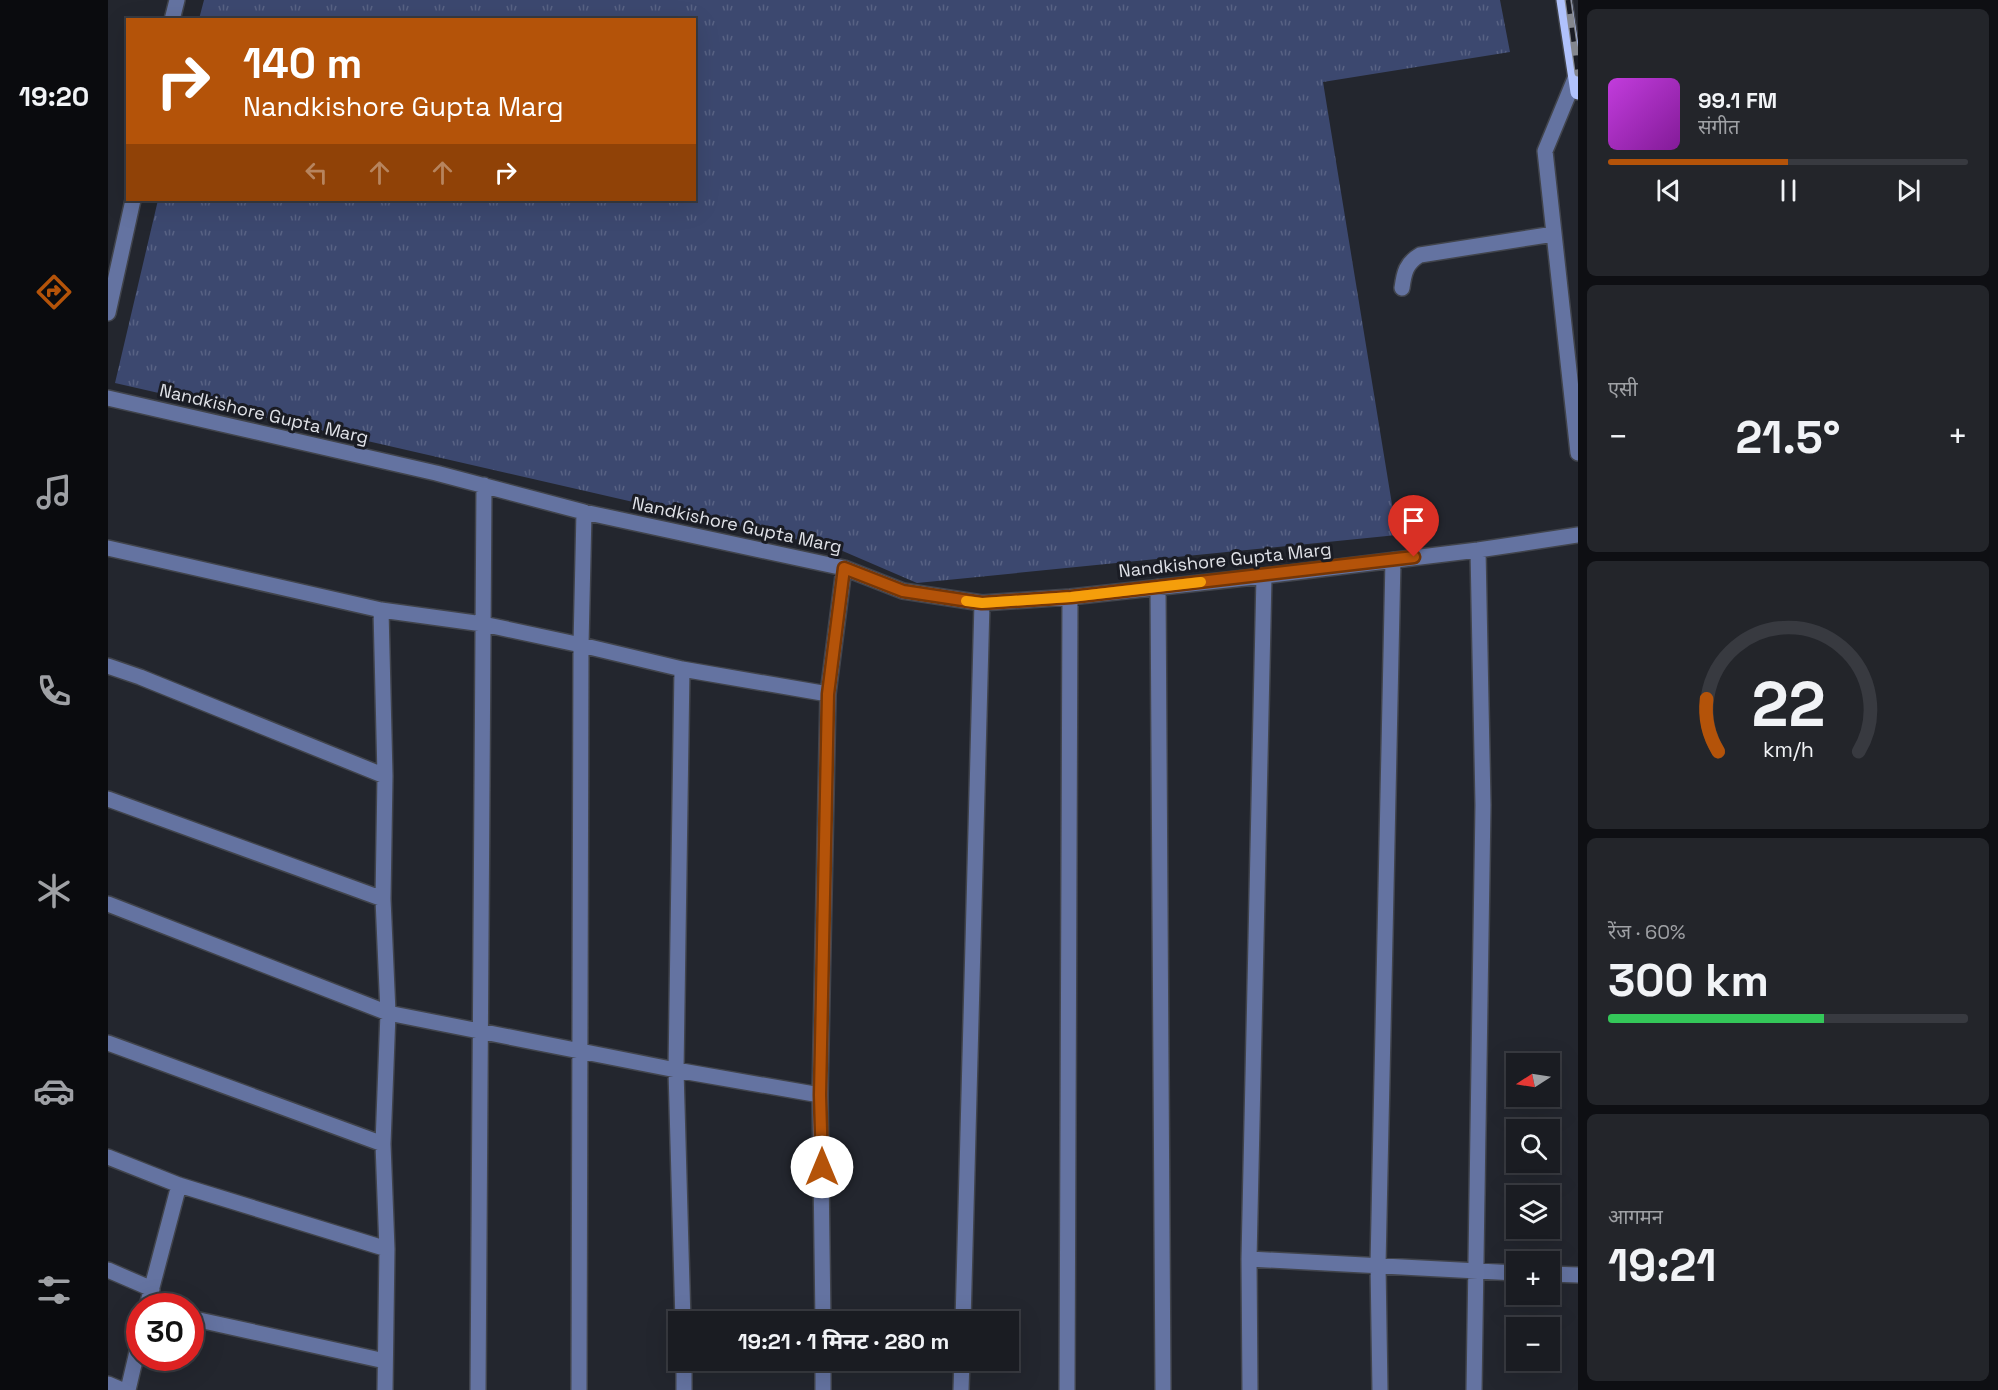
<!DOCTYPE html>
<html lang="hi">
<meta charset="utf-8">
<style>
:root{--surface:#1a1c22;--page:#23252a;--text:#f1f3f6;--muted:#9fa1a5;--line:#383a40;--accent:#b45309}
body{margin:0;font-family:"Space Grotesk","Noto Sans Devanagari",sans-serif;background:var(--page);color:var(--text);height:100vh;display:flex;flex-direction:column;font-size:22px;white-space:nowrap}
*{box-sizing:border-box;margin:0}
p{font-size:20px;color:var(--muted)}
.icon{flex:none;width:33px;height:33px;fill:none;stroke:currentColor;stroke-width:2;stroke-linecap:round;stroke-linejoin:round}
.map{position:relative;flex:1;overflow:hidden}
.drawer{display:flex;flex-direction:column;gap:9px;padding:9px;background:#0e0f13;width:420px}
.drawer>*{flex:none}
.banner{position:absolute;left:18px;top:18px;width:570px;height:183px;border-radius:0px;box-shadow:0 6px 24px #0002,0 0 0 2px var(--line);background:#b45309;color:#fff;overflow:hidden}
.needle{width:39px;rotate:258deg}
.buttons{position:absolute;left:1398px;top:1053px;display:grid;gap:12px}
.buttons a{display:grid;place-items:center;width:54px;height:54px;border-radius:0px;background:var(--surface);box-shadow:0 6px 24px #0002,0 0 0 2px var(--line);font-size:30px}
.speed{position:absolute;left:18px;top:1293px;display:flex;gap:12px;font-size:30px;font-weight:700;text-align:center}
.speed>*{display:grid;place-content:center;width:78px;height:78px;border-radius:50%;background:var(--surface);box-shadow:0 6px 24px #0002,0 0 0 2px var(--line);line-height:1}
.speed .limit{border:9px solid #d22;background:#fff;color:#111}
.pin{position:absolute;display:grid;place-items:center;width:51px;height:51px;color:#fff;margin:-62px -26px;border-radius:50% 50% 50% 0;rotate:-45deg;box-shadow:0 0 6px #0007}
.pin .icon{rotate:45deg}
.me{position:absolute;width:66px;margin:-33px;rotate:0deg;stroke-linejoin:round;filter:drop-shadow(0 0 4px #0008)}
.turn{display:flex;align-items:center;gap:21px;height:126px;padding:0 18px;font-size:27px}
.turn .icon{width:78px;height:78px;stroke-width:2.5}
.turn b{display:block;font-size:42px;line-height:51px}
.lanes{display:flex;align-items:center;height:57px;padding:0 18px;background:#0003;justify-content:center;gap:30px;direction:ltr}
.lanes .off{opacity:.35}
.big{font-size:45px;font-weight:700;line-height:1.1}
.drawer .widget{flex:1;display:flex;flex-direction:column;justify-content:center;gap:9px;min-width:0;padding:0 21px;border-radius:9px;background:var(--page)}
.drawer .dial{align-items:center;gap:0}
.dial svg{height:156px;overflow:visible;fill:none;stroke:var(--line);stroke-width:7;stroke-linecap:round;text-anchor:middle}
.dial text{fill:var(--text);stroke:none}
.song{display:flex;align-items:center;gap:18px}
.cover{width:72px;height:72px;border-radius:9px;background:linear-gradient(135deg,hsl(290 70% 55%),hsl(290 70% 35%))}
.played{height:6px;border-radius:3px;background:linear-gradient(90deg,var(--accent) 50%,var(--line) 50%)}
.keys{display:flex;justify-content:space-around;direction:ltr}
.heat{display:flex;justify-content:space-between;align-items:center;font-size:33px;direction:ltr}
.charge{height:9px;border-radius:4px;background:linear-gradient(90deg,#34c759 60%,var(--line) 0)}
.trip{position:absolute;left:560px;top:1311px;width:351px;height:60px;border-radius:0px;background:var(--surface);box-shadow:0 6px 24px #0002,0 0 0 2px var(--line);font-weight:700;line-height:60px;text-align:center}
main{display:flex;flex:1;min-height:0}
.tab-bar{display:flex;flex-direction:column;width:108px;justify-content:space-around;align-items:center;background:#0a0b0e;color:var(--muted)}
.tab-bar .icon{width:42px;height:42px}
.tab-bar .active{color:var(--accent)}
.tab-bar b{font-size:27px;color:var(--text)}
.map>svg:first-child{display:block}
.grass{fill:url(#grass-tufts)}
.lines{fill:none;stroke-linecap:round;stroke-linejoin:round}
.minor-casing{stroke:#41444c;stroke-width:18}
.major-casing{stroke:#41444c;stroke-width:18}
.minor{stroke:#6473a1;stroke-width:15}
.major{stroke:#b0c2fc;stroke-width:15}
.rail-casing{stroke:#84878e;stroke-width:7}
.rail{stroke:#1a1c24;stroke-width:4.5;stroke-dasharray:14;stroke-linecap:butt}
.route-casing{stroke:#753606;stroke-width:15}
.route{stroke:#b45309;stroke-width:10}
.slow{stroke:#f59e0b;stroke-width:10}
.labels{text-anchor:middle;stroke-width:6;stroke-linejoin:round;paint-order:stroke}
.street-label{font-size:18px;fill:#e0e2e8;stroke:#1a1c24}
</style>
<main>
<nav class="tab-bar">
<b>19:20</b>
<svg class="icon active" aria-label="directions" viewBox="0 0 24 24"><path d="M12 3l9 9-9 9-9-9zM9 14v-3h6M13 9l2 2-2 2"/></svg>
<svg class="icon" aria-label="music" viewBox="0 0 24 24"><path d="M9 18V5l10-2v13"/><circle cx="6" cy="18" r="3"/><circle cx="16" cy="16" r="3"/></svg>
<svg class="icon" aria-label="phone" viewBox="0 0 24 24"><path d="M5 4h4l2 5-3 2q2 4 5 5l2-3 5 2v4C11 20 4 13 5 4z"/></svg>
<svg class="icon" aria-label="climate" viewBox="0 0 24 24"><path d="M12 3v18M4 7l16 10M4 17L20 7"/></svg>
<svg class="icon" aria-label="car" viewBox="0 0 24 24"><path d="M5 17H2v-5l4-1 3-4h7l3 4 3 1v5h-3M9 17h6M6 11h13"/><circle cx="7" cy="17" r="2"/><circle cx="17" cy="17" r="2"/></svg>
<svg class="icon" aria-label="filters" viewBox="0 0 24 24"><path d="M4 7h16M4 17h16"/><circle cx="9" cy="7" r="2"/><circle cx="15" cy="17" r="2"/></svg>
</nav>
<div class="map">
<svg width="1470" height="1390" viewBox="0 0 1470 1390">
<defs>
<pattern id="grass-tufts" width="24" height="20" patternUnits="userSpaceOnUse" patternTransform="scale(1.5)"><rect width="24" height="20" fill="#3c486f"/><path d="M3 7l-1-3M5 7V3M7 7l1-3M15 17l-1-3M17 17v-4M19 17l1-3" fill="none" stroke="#586284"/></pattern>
</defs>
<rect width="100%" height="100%" fill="#23262e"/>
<!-- grass -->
<path class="grass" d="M 96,0 L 1392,0 L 1402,52 L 1215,82 L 1289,535 L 809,583 L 730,549 L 7,383 L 50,200 L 586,200 L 586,20 L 91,19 Z"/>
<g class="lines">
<!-- minor casing -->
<g class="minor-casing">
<path id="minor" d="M 64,20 L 69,0
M 1468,76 L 1437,151 L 1470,453
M 1294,288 C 1296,273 1298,263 1312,255 L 1446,234
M 0,313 L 25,200
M 0,398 L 328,473 L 476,512 L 736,568 L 795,591 L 874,603 L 962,597 L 1156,576 L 1370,550 L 1470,535
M 0,548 L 273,610 L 375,624 L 473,645 L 574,669 L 720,694
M 1050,587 L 1055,1390
M 273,610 L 277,776 L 275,899 L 280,1013 L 275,1144 L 279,1249 L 277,1390
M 0,666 L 32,677 L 277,776
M 574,669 L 568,1070 L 575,1322
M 0,799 L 275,899
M 0,904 L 280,1013 L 568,1070 L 712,1095
M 0,1043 L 275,1144
M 0,1157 L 71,1185 L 279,1249
M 1141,1259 L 1408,1273
M 0,1270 L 44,1289
M 1442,1274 L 1470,1275
M 39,1306 L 71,1185
M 82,1318 L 277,1361
M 715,1322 L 712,1095 L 720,694 L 736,568
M 855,1322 L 874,603
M 576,1360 L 576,1390
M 715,1360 L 715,1390
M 0,1384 L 14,1390
M 20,1390 L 32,1339
M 370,1390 L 376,485
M 471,1390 L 473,645 L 476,512
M 853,1390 L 854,1360
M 959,1390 L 962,597
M 1142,1390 L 1141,1259 L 1156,576
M 1272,1390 L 1270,1265 L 1285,560
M 1366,1390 L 1375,805 L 1370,550"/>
</g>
<!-- major casing -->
<g class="major-casing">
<path id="major" d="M 1456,0 L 1470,92"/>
</g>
<!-- minor -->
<use href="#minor" class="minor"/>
<!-- major -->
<use href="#major" class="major"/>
<!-- rail casing -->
<g class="rail-casing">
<path id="rail" d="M 1460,0 L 1470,73"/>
</g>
<!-- rail -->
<use href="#rail" class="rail"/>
</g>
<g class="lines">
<!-- route casing -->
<g class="route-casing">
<path id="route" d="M 714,1167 L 712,1095 L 720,694 L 736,568 L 795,591 L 874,603 L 963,597 L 1306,557"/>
</g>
<!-- route -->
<use href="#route" class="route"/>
<!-- slow -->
<path class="slow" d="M 858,601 L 874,603 L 963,597 L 1093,582"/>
</g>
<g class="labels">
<!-- street labels -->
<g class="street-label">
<text transform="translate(156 414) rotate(13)" y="6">Nandkishore Gupta Marg</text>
<text transform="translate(629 525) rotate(12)" y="6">Nandkishore Gupta Marg</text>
<text transform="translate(1117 560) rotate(-6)" y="6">Nandkishore Gupta Marg</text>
</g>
</g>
</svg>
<div class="buttons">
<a><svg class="needle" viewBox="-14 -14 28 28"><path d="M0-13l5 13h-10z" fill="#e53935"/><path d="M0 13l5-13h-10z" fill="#9fa1a5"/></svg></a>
<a><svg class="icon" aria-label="search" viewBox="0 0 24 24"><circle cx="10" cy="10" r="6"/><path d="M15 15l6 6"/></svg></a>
<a><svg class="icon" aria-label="layers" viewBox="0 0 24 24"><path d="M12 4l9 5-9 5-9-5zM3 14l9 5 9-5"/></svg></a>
<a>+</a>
<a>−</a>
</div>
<div class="speed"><div class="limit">30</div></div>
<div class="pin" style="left:1306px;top:557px;background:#d93025"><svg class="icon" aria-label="arrive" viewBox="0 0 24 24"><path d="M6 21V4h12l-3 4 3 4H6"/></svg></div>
<svg class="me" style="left:714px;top:1167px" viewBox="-20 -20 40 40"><circle r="19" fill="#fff"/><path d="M0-13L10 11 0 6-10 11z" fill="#b45309"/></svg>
<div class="trip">19:21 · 1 मिनट · 280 m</div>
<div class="banner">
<div class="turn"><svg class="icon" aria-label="right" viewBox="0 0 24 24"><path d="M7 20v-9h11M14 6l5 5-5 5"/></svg><div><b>140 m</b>Nandkishore Gupta Marg</div></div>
<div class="lanes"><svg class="icon off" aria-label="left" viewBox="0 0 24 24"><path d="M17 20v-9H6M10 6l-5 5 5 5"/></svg><svg class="icon off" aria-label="ahead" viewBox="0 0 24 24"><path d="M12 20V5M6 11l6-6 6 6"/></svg><svg class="icon off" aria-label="ahead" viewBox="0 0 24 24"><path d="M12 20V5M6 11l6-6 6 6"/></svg><svg class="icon" aria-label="right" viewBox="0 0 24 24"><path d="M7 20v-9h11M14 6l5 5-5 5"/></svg></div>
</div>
</div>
<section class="drawer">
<div class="widget">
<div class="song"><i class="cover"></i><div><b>99.1 FM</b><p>संगीत</p></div></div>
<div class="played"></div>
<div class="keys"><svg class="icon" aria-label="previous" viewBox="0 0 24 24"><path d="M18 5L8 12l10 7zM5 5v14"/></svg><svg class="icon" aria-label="pause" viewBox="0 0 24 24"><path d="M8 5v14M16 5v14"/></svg><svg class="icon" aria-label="next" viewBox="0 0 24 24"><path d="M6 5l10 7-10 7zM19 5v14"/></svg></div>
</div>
<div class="widget"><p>एसी</p>
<div class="heat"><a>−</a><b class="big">21.5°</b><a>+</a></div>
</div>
<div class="widget dial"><svg viewBox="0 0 100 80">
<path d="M14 69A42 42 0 1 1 86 69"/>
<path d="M14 69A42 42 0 0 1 8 42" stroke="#b45309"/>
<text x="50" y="56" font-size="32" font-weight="700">22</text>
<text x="50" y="72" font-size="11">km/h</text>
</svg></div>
<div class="widget"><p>रेंज · 60%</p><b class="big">300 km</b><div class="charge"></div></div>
<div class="widget"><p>आगमन</p><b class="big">19:21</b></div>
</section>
</main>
